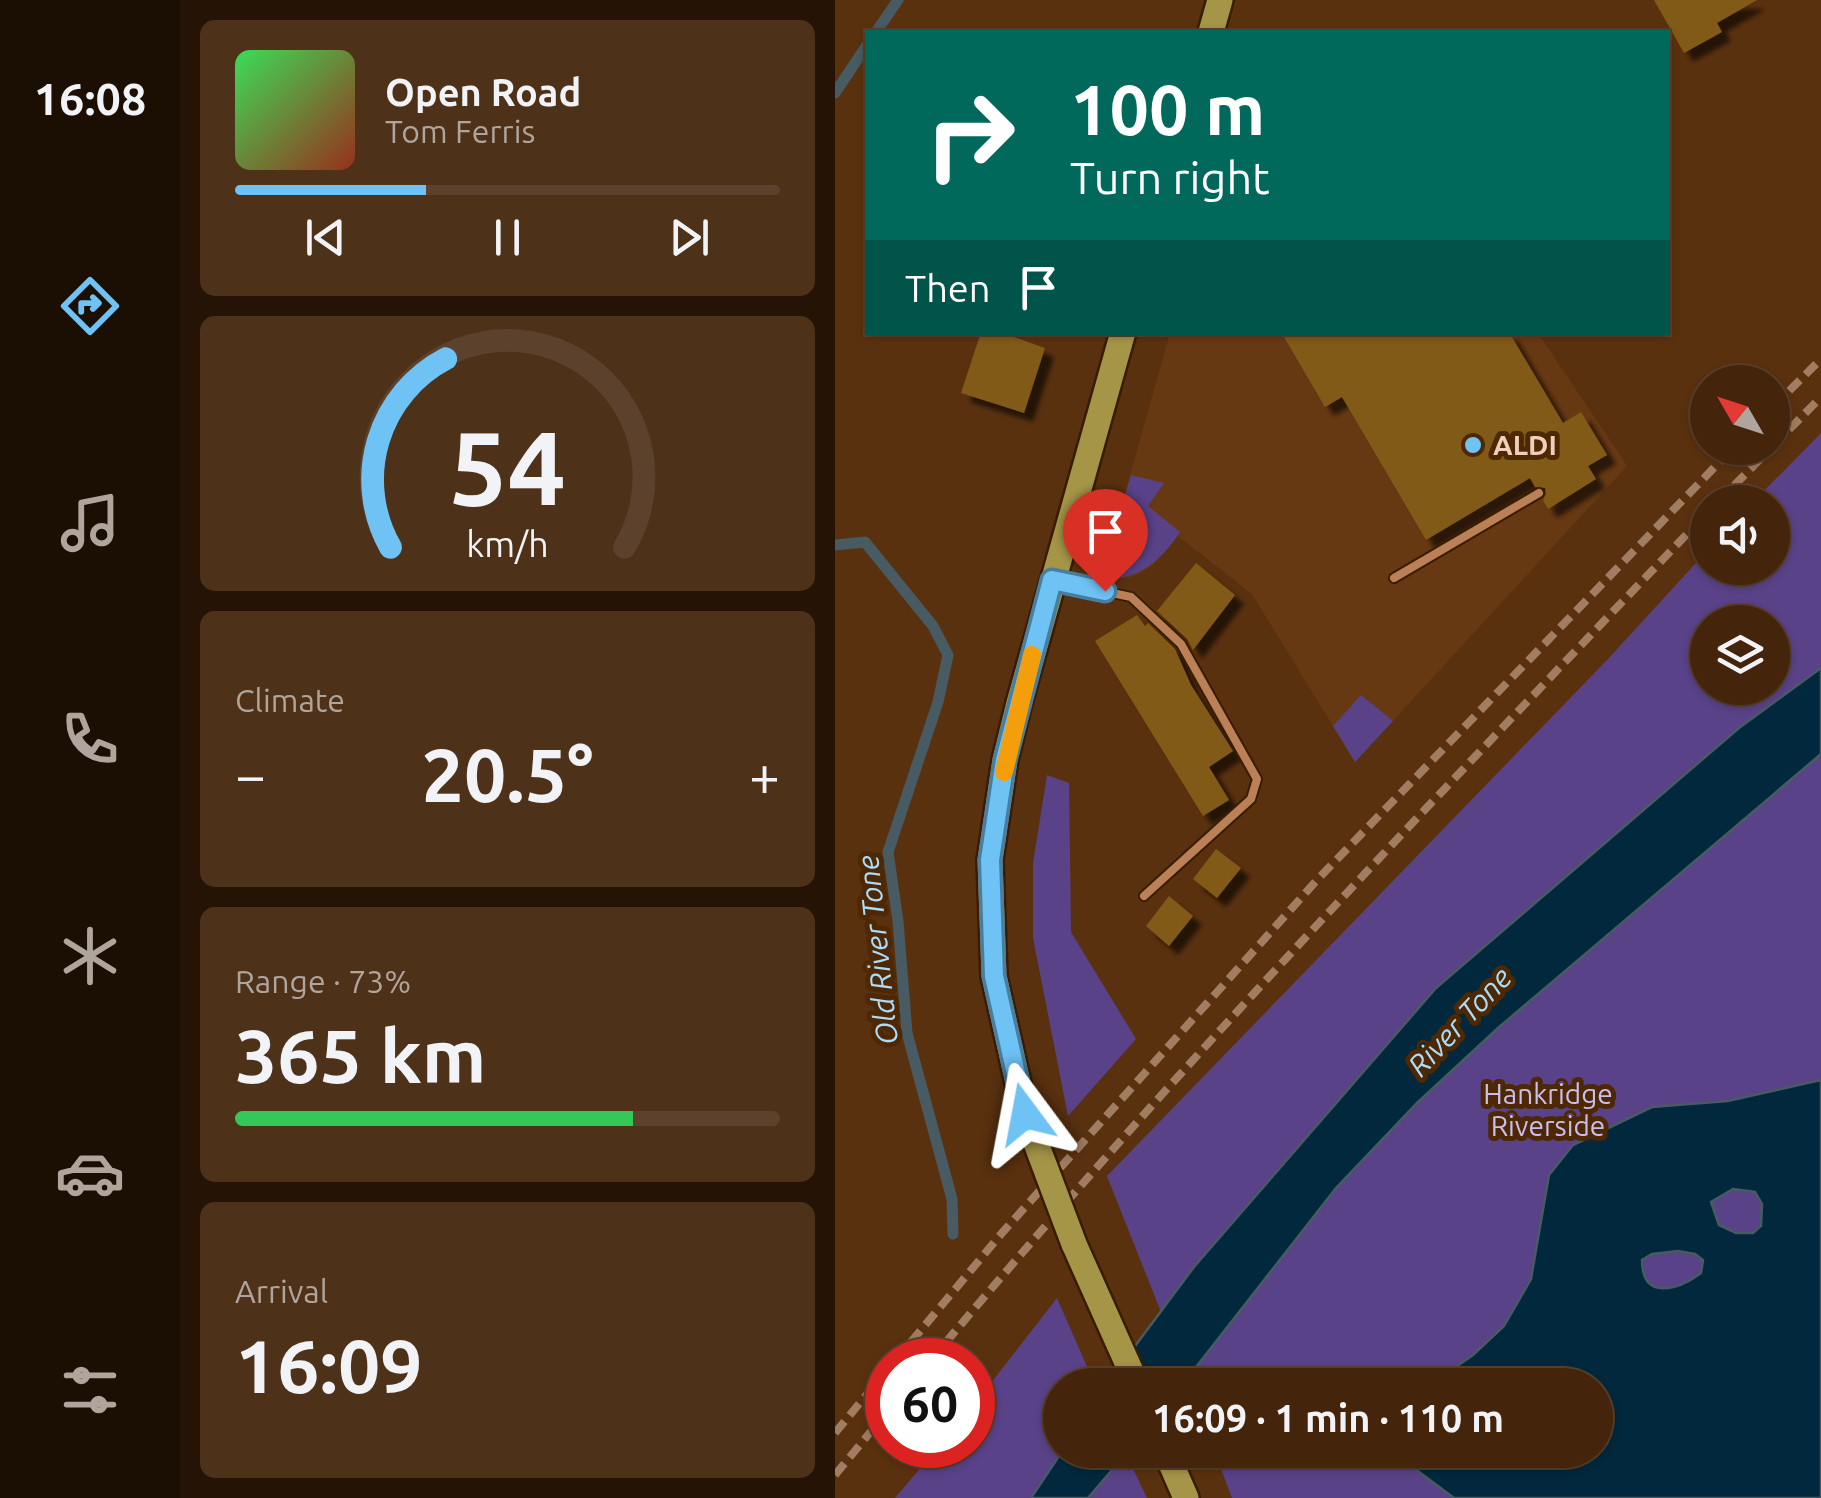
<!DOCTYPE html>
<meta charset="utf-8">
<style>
:root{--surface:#44250b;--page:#4e3119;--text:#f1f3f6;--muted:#afa59d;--line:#5c422c;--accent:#6ec2f4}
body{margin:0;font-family:Ubuntu,sans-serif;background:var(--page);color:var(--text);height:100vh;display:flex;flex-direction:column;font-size:38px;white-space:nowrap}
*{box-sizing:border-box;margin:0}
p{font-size:32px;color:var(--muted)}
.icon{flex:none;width:55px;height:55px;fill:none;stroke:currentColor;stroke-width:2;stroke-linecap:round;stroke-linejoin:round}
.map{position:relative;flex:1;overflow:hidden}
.sheet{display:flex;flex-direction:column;gap:20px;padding:20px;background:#251406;width:655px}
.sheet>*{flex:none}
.banner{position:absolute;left:30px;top:30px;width:805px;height:305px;border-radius:0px;box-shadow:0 2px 8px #0004,0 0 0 2px var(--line);background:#00695c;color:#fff;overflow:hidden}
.needle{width:65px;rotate:309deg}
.controls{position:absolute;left:855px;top:365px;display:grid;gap:20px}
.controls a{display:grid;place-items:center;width:100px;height:100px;border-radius:50%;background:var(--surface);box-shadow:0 2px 8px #0004,0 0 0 2px var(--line);font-size:50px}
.speed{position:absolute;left:30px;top:1338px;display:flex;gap:20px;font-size:50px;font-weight:700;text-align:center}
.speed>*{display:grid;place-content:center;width:130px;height:130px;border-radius:50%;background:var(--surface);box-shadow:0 2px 8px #0004,0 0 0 2px var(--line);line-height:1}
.speed .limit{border:15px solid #d22;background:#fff;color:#111}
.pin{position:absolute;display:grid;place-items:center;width:85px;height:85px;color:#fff;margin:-102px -42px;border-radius:50% 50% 50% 0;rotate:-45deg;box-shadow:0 0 10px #0007}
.pin .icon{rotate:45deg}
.me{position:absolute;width:110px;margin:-55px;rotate:347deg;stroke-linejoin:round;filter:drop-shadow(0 0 8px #0008)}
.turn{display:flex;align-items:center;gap:35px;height:210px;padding:0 40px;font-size:45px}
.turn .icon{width:130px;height:130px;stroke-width:2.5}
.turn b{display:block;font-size:70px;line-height:85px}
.then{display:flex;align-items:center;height:95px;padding:0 40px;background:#0003;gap:20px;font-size:38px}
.big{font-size:75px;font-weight:700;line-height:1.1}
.sheet .card{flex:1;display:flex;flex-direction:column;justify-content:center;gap:15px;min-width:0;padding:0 35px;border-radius:15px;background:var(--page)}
.sheet .dial{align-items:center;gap:0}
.dial svg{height:260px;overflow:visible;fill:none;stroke:var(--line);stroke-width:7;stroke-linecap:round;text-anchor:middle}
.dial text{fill:var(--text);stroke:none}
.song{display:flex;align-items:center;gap:30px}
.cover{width:120px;height:120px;border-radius:15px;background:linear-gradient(135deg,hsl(130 70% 55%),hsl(10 70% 35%))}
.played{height:10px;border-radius:5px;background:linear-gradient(90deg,var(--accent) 35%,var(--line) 35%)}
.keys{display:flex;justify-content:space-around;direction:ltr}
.heat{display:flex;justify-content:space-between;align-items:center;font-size:55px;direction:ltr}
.charge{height:15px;border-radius:8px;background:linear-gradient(90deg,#34c759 73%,var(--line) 0)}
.trip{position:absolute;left:208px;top:1368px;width:570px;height:100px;border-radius:50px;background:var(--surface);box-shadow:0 2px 8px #0004,0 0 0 2px var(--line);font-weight:700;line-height:100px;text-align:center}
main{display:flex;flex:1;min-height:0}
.menu{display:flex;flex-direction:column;width:180px;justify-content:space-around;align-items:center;background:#1b0f04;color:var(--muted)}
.menu .icon{width:70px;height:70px}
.menu .selected{color:var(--accent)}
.menu b{font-size:45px;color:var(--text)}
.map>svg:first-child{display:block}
.built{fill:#673912}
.green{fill:#594288;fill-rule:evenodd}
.water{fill:#01283c;stroke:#485a62;stroke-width:2.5;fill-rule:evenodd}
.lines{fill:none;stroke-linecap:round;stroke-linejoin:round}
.stream{stroke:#485a62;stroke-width:11}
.building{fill:#805a18;filter:url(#shadow)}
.lane-casing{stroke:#381c05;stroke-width:12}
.primary-casing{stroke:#381c05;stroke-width:30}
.lane{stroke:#bb8055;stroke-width:8}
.primary{stroke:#a49547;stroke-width:25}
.rail{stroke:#a17d61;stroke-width:8;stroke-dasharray:15 8;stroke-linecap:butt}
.primary-bridge-casing{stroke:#381c05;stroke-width:30;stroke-linecap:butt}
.primary-bridge{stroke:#a49547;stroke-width:25}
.route-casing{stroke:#487e9f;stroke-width:25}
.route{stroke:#6ec2f4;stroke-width:18}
.slow{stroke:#f59e0b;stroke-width:18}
.poi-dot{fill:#6ec2f4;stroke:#4e2703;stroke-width:4}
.labels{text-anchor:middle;stroke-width:10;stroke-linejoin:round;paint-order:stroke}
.poi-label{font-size:28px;font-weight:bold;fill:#efcfb9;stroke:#4e2703;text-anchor:start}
.park-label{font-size:28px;fill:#cabeee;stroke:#4e2703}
.water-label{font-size:30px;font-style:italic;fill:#aadcfc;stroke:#4e2703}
</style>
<main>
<nav class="menu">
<b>16:08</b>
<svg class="icon selected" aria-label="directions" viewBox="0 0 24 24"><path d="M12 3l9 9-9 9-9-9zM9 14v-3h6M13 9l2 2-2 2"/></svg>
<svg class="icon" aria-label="music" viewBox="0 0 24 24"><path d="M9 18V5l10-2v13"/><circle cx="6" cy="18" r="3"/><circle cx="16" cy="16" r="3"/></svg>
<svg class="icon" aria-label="phone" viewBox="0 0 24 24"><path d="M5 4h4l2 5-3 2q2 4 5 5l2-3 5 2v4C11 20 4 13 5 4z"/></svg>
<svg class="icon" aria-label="climate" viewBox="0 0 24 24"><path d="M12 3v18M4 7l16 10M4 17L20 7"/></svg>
<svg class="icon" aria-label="car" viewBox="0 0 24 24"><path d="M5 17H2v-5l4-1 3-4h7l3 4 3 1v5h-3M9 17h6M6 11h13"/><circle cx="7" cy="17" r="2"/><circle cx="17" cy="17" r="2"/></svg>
<svg class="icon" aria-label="filters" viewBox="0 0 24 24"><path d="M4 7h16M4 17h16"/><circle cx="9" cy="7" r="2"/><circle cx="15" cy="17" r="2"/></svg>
</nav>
<section class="sheet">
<div class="card">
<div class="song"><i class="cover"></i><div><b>Open Road</b><p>Tom Ferris</p></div></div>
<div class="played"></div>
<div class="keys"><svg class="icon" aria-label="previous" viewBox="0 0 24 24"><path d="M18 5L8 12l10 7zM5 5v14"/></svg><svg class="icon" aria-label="pause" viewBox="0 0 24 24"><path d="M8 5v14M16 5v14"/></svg><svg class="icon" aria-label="next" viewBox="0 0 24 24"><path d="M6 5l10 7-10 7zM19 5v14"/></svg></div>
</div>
<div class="card dial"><svg viewBox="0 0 100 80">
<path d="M14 69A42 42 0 1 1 86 69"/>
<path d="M14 69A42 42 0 0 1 31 11" stroke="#6ec2f4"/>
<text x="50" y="56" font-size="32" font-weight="700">54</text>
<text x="50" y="72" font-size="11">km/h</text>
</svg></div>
<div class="card"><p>Climate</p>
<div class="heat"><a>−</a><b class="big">20.5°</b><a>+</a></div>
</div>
<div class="card"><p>Range · 73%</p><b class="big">365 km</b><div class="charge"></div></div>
<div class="card"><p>Arrival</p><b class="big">16:09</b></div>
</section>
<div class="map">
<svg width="986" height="1498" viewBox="0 0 986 1498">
<defs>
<filter id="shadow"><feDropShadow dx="9" dy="9" stdDeviation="2.5" flood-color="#0009"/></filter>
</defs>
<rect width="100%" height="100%" fill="#5a310f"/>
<!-- built -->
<path class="built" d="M 335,333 L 703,333 L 792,466 L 520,762 L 417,594 L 343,536 L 318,565 L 305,573 L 294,578 L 266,579 Z"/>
<!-- green -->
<path class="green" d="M 986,433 L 986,1498 L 397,1498 L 379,1450 L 760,1450 L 760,1385 L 355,1385 L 272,1176 L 772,660 L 872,551 L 872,568 L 938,568 L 938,502 L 918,502 ZM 872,622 L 938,622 L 938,688 L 872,688 Z
M 296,475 L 329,483 L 313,506 L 345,532 C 325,562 304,580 266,579 Z
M 526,695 L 558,721 L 520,762 L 498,726 Z
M 212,775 L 234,783 L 236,932 L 301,1039 L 233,1116 L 198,938 L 198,863 Z
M 222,1298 L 260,1385 L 225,1385 L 225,1450 L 228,1450 L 196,1498 L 60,1498 L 105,1445 L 138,1445 L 138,1406 Z
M 291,1454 L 312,1498 L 253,1498 Z"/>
<!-- water -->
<path class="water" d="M 986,668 L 986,754 L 663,1028 L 582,1103 L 501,1188 L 347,1385 L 271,1385 L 359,1267 L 601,988 L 904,728 Z
M 986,1080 L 986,1498 L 619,1498 L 556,1451 L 760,1450 L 760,1385 L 595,1385 L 638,1355 L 669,1326 L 696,1279 L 714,1175 L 738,1145 L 817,1107 L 893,1101 ZM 898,1189 L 920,1192 L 927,1204 L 926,1226 L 918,1233 L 901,1233 L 884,1225 L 876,1202 ZM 843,1251 L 860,1254 L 868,1260 L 866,1273 C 843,1290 807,1301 807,1260 L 817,1254 Z
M 228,1450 L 294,1450 L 253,1498 L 196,1498 Z"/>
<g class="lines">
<!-- stream -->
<path class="stream" d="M 41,32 L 63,0
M 0,93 L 32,45
M 0,545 L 30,542 L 98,626 L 113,655 L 103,702 L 53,852 L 63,921 L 72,1033 L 117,1199 L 118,1234"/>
</g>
<!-- building -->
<path class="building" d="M 819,0 L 922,0 L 882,23 L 887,32 L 849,53 Z
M 146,332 L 165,332 L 210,348 L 189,413 L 126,393 Z
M 446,332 L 674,332 L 728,423 L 746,412 L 772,455 L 753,466 L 761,479 L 713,509 L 708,500 L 711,494 L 710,488 L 700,487 L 695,478 L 591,540 L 507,397 L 490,407 Z
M 361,563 L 400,595 L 358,650 L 352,639 L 322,611 Z
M 302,615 L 310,626 L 313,623 L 340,649 L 356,685 L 398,751 L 374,767 L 394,800 L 368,816 L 260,641 Z
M 381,849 L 406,868 L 382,898 L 358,879 Z
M 334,896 L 358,916 L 334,946 L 311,926 Z"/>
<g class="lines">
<!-- lane casing -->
<g class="lane-casing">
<path id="lane" d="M 559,578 L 704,493
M 222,581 L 296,597 L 346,644 L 422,779 L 416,799 L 309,896"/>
</g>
<!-- primary casing -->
<g class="primary-casing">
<path id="primary" d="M 376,32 L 385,0
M 190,1114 L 159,976 L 155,860 L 170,760 L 184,703 L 288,332
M 239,1244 L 302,1385
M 330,1450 L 351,1498"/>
</g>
<!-- lane -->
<use href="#lane" class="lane"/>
<!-- primary -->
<use href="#primary" class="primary"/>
<!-- rail -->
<path class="rail" d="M 938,407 L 986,359
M 938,446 L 986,397
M 883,502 L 936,448
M 61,1360 L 167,1233 L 482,880 L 898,448
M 96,1360 C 342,1066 608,790 872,513
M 0,1433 L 52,1370
M 0,1475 L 52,1412"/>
<!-- primary-bridge casing -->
<g class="primary-bridge-casing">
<path id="primary-bridge" d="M 190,1114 L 239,1244"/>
</g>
<!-- primary-bridge -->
<use href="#primary-bridge" class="primary-bridge"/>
</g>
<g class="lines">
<!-- route casing -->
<g class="route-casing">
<path id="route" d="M 190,1114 L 159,976 L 155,860 L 170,760 L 217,580 L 270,591"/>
</g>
<!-- route -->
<use href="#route" class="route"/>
<!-- slow -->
<path class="slow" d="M 169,772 L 197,655"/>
</g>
<!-- markers -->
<circle class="poi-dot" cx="638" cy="445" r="10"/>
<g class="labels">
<!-- poi labels -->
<g class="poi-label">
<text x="658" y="455">ALDI</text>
</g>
<!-- park labels -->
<g class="park-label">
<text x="713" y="1104">Hankridge<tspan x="713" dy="32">Riverside</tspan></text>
</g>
<!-- water labels -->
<g class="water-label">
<text transform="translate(43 950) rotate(-96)" y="10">Old River Tone</text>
<text transform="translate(625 1022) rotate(-47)" y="10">River Tone</text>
</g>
</g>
</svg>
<div class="controls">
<a><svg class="needle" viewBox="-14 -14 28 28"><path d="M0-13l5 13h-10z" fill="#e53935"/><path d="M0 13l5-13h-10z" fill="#afa59d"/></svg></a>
<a><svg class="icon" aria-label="sound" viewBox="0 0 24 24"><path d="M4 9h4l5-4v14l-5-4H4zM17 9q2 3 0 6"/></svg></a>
<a><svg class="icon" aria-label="layers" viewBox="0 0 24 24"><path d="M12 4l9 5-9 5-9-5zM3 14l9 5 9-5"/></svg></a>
</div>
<div class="speed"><div class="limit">60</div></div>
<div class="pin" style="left:270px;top:591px;background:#d93025"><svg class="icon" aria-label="arrive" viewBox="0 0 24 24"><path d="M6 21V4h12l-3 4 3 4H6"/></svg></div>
<svg class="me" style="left:190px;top:1114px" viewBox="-20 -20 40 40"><path d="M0-17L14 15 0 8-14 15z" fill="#6ec2f4" stroke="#fff" stroke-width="4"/></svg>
<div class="trip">16:09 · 1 min · 110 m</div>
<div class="banner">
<div class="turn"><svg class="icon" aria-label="right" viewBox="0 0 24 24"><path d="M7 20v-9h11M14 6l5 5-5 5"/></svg><div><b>100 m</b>Turn right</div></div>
<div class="then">Then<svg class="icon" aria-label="arrive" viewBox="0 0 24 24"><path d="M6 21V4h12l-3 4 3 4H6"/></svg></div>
</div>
</div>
</main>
